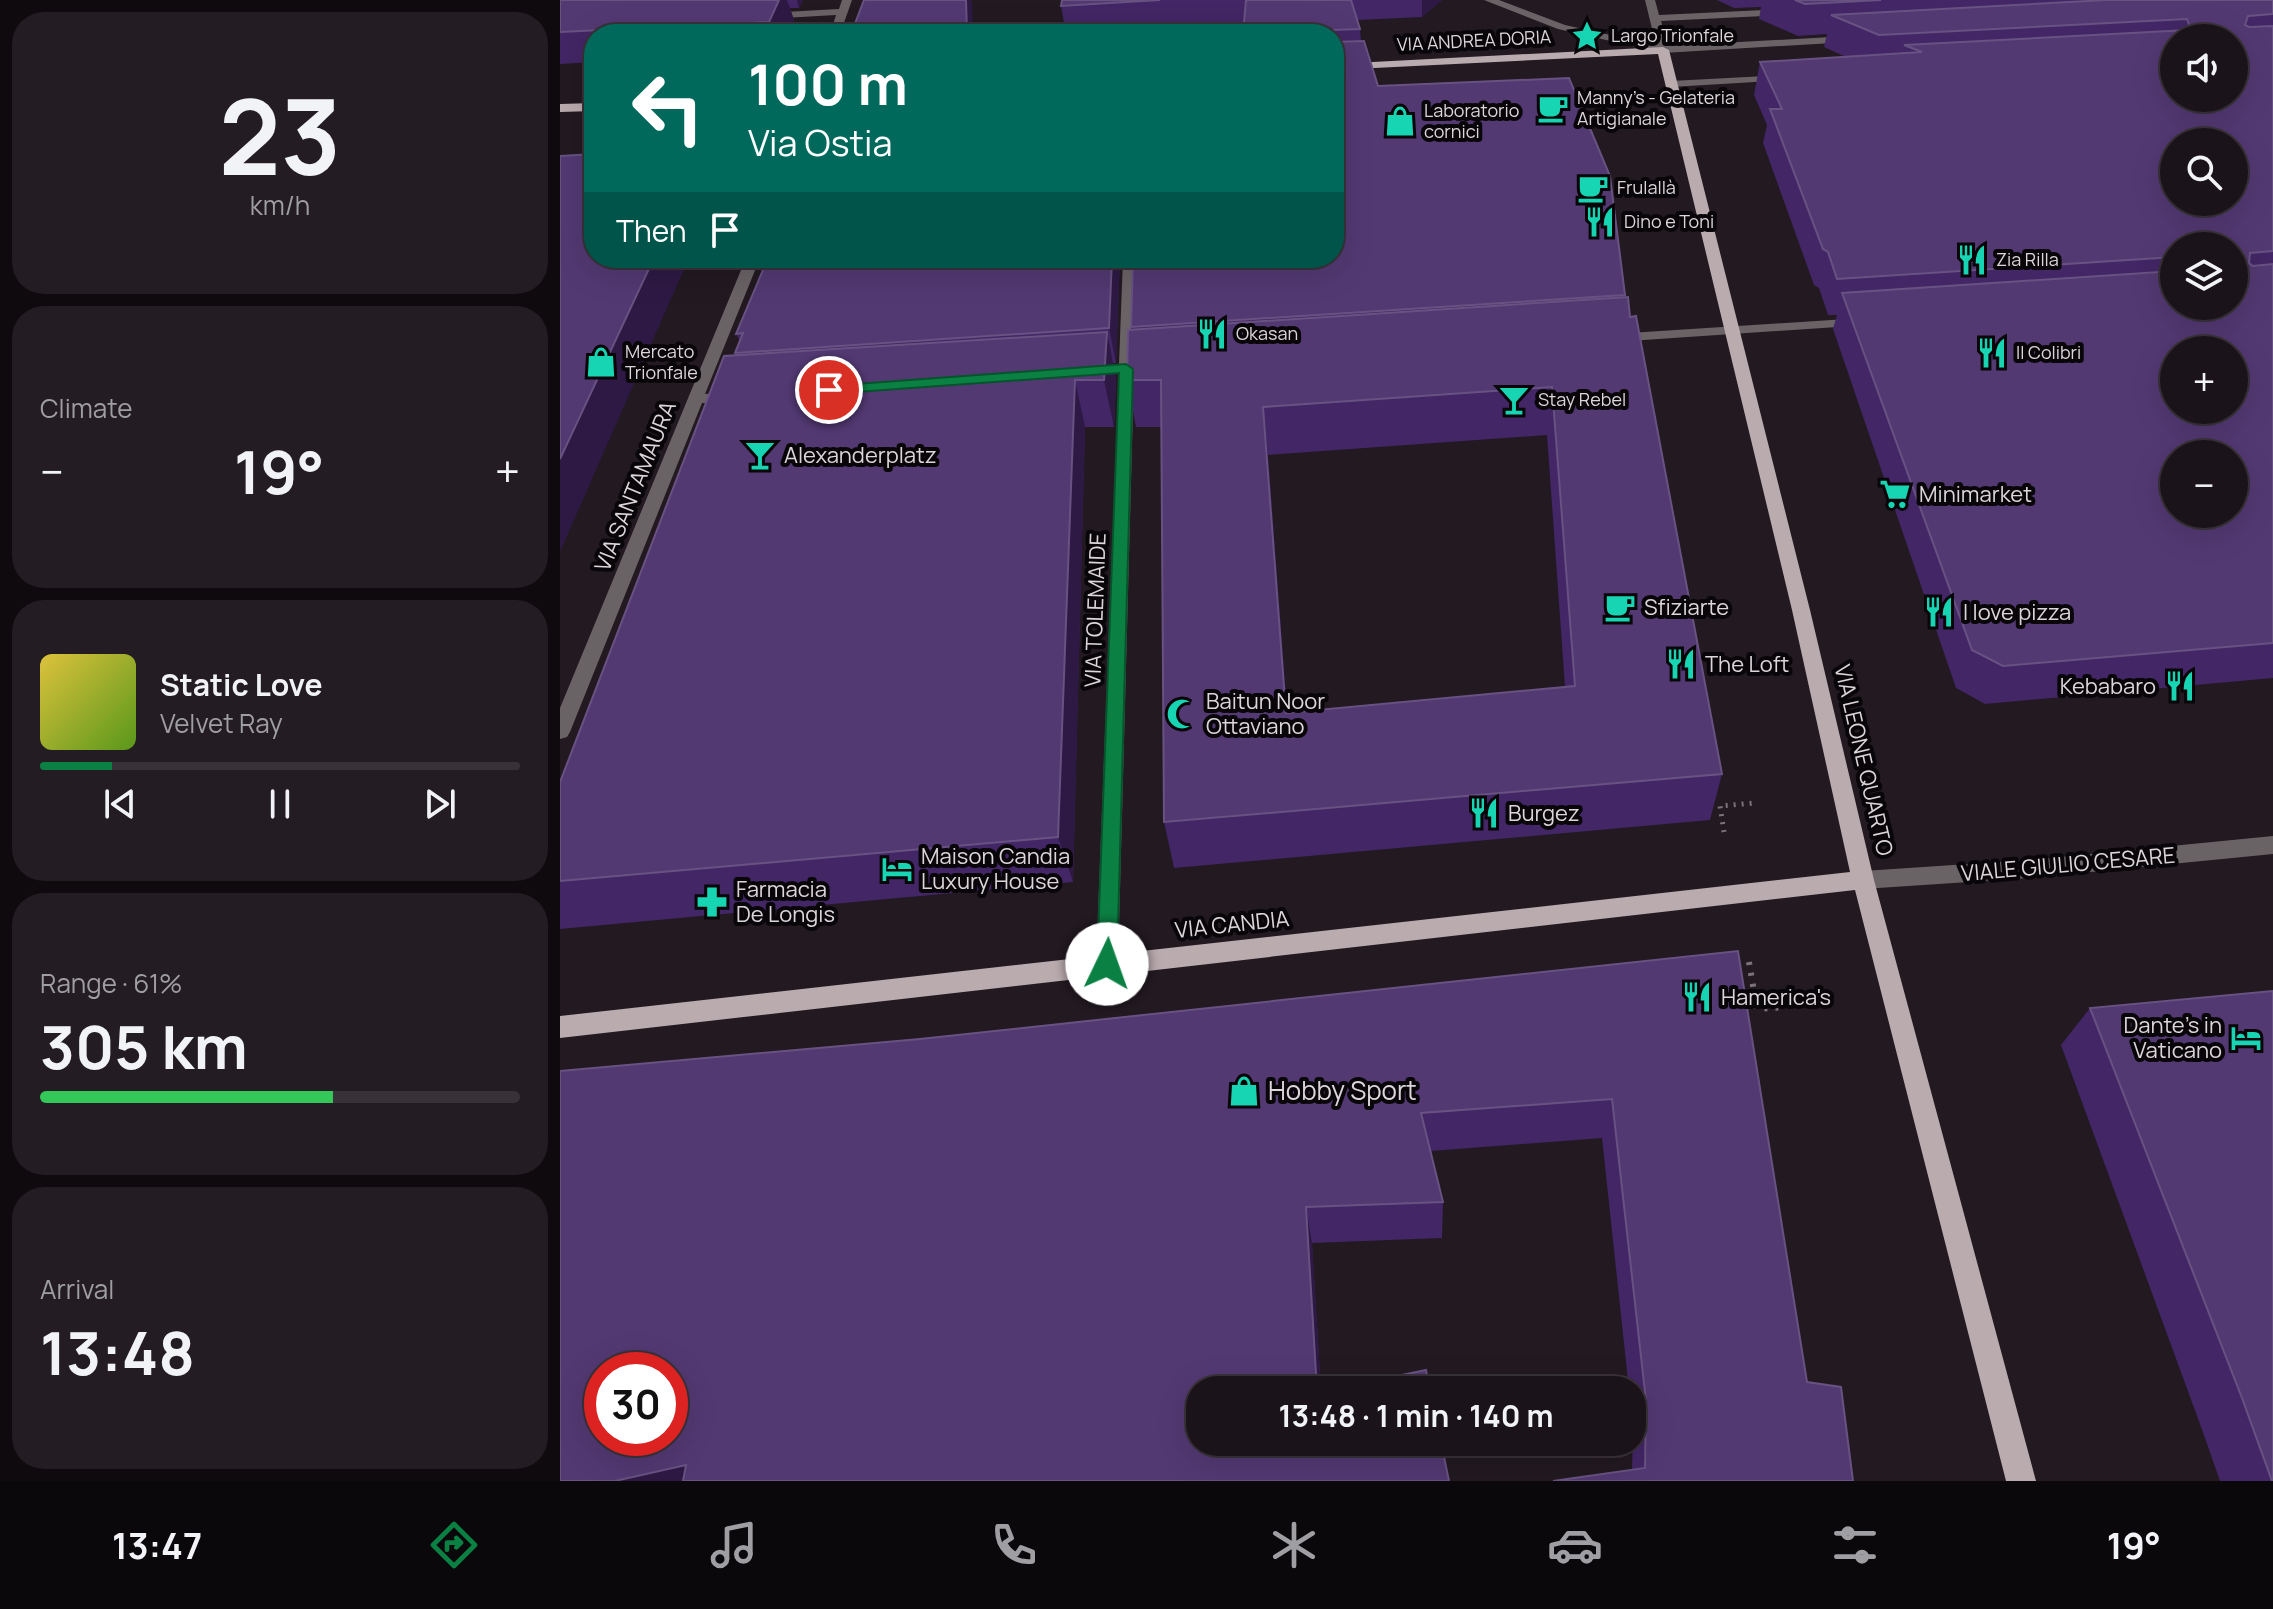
<!DOCTYPE html>
<meta charset="utf-8">
<style>
:root{--surface:#1a1319;--page:#231c22;--text:#f1f3f6;--muted:#9f9ea2;--line:#383238;--accent:#0b8043}
body{margin:0;font-family:Manrope,sans-serif;background:var(--page);color:var(--text);height:100vh;display:flex;flex-direction:column;font-size:30px;white-space:nowrap}
*{box-sizing:border-box;margin:0}
p{font-size:26px;color:var(--muted)}
.icon{flex:none;width:44px;height:44px;fill:none;stroke:currentColor;stroke-width:2;stroke-linecap:round;stroke-linejoin:round}
.map{position:relative;flex:1;overflow:hidden}
.details{display:flex;flex-direction:column;gap:12px;padding:12px;background:#0e0a0e;width:560px}
.details>*{flex:none}
.hud{position:absolute;left:24px;top:24px;width:760px;height:244px;border-radius:32px;box-shadow:0 8px 32px #0002,0 0 0 2px var(--line);background:#00695c;color:#fff;overflow:hidden}
.tools{position:absolute;left:1600px;top:24px;display:grid;gap:16px}
.tools a{display:grid;place-items:center;width:88px;height:88px;border-radius:50%;background:var(--surface);box-shadow:0 8px 32px #0002,0 0 0 2px var(--line);font-size:40px}
.speed{position:absolute;left:24px;top:1352px;display:flex;gap:16px;font-size:40px;font-weight:700;text-align:center}
.speed>*{display:grid;place-content:center;width:104px;height:104px;border-radius:50%;background:var(--surface);box-shadow:0 8px 32px #0002,0 0 0 2px var(--line);line-height:1}
.speed .limit{border:12px solid #d22;background:#fff;color:#111}
.pin{position:absolute;display:grid;place-items:center;width:68px;height:68px;color:#fff;margin:-34px;border:4px solid #fff;border-radius:50%;box-shadow:0 2px 8px #0007}
.me{position:absolute;width:88px;margin:-44px;rotate:3deg;stroke-linejoin:round;filter:drop-shadow(0 0 6px #0008)}
.turn{display:flex;align-items:center;gap:28px;height:168px;padding:0 32px;font-size:36px}
.turn .icon{width:104px;height:104px;stroke-width:2.5}
.turn b{display:block;font-size:56px;line-height:68px}
.then{display:flex;align-items:center;height:76px;padding:0 32px;background:#0003;gap:16px;font-size:30px}
.big{font-size:60px;font-weight:700;line-height:1.1}
.details .card{flex:1;display:flex;flex-direction:column;justify-content:center;gap:12px;min-width:0;padding:0 28px;border-radius:32px;background:var(--page)}
.details .dial{align-items:center;gap:0}
.dial b{font-size:104px;line-height:1}
.song{display:flex;align-items:center;gap:24px}
.cover{width:96px;height:96px;border-radius:12px;background:linear-gradient(135deg,hsl(50 70% 55%),hsl(90 70% 35%))}
.played{height:8px;border-radius:4px;background:linear-gradient(90deg,var(--accent) 15%,var(--line) 15%)}
.keys{display:flex;justify-content:space-around;direction:ltr}
.heat{display:flex;justify-content:space-between;align-items:center;font-size:44px;direction:ltr}
.charge{height:12px;border-radius:6px;background:linear-gradient(90deg,#34c759 61%,var(--line) 0)}
.trip{position:absolute;left:626px;top:1376px;width:460px;height:80px;border-radius:32px;background:var(--surface);box-shadow:0 8px 32px #0002,0 0 0 2px var(--line);font-weight:700;line-height:80px;text-align:center}
.tab-bar{display:flex;height:128px;justify-content:space-around;align-items:center;background:#0a080a;color:var(--muted)}
.tab-bar .icon{width:56px;height:56px}
.tab-bar .current{color:var(--accent)}
.tab-bar b{font-size:36px;color:var(--text)}
main{display:flex;flex:1;min-height:0}
.map>svg:first-child{display:block}
.lines{fill:none;stroke-linecap:round;stroke-linejoin:round}
.path-far2{stroke:#7b737a;stroke-width:4;stroke-dasharray:2 5;stroke-linecap:butt}
.path-far1{stroke:#7b737a;stroke-width:5;stroke-dasharray:2 6;stroke-linecap:butt}
.path{stroke:#7b737a;stroke-width:6;stroke-dasharray:3 8;stroke-linecap:butt}
.minor{fill:#6a6365;fill-rule:evenodd}
.major{fill:#baabaf;fill-rule:evenodd}
.wall{fill:#422665;fill-rule:evenodd}
.shaded-wall{fill:#2e1944}
.building{fill:#523972;stroke:#685282;stroke-width:2;fill-rule:evenodd}
.route{fill:#0b8043;stroke:#07532c;stroke-width:2}
.labels{text-anchor:middle;stroke-width:8;stroke-linejoin:round;paint-order:stroke}
.far-poi-label{font-size:18px;fill:#dcd6db;stroke:#090609;text-anchor:start}
.far-street-label{font-size:18px;fill:#dcd6db;stroke:#090609}
.poi-label{font-size:22px;fill:#dcd6db;stroke:#090609;text-anchor:start}
.street-label{font-size:22px;fill:#dcd6db;stroke:#090609}
.near-poi-label{font-size:26px;fill:#dcd6db;stroke:#090609;text-anchor:start}
</style>
<main>
<section class="details">
<div class="card dial"><b>23</b><p>km/h</p></div>
<div class="card"><p>Climate</p>
<div class="heat"><a>−</a><b class="big">19°</b><a>+</a></div>
</div>
<div class="card">
<div class="song"><i class="cover"></i><div><b>Static Love</b><p>Velvet Ray</p></div></div>
<div class="played"></div>
<div class="keys"><svg class="icon" aria-label="previous" viewBox="0 0 24 24"><path d="M18 5L8 12l10 7zM5 5v14"/></svg><svg class="icon" aria-label="pause" viewBox="0 0 24 24"><path d="M8 5v14M16 5v14"/></svg><svg class="icon" aria-label="next" viewBox="0 0 24 24"><path d="M6 5l10 7-10 7zM19 5v14"/></svg></div>
</div>
<div class="card"><p>Range · 61%</p><b class="big">305 km</b><div class="charge"></div></div>
<div class="card"><p>Arrival</p><b class="big">13:48</b></div>
</section>
<div class="map">
<svg width="1713" height="1481" viewBox="0 0 1713 1481">
<rect width="100%" height="100%" fill="#221921"/>
<g class="lines">
<!-- path-far2 -->
<path class="path-far2" d="M 127,261 L 150,260"/>
<!-- path-far1 -->
<path class="path-far1" d="M 1164,832 L 1160,806 L 1194,803"/>
<!-- path -->
<path class="path" d="M 1189,962 L 1197,1009 L 1225,1007"/>
<!-- minor -->
<path class="minor" d="M 282,0 L 292,0 L 280,34 L 270,34 L 276,15 L 206,19 L 201,16 L 206,13 L 279,9 Z
M 924,0 L 939,0 L 1005,25 L 1096,45 L 1085,0 L 1095,0 L 1099,15 L 1224,9 L 1229,12 L 1224,15 L 1101,21 L 1108,46 L 1290,36 L 1295,39 L 1290,42 L 1103,53 L 998,29 Z
M 1223,75 L 1229,78 L 1227,80 L 1111,87 L 1105,84 L 1111,81 Z
M 186,258 L 200,258 L 145,394 L 172,392 L 180,397 L 172,402 L 142,403 L 10,732 L 7,737 L 0,739 L 0,708 Z
M 563,258 L 577,258 L 574,363 L 591,361 L 599,366 L 591,371 L 574,372 L 558,964 L 555,971 L 547,974 L 539,971 L 536,964 L 559,373 L 527,376 L 519,371 L 527,366 L 559,364 Z
M 1302,318 L 1309,322 L 1307,325 L 1054,342 L 1047,338 L 1054,334 Z
M 1713,836 L 1713,854 L 1469,878 L 1303,889 L 1295,886 L 1292,880 L 1295,874 L 1303,871 L 1469,860 Z"/>
<!-- major -->
<path class="major" d="M 1103,47 L 1109,50 L 1250,610 L 1314,880 L 1476,1481 L 1446,1481 L 1295,890 L 0,1038 L 0,1016 L 1290,872 L 1232,610 L 1098,54 L 774,70 L 774,64 Z
M 34,103 L 34,111 L 0,112 L 0,104 Z"/>
</g>
<!-- wall -->
<path class="wall" d="M 0,0 L 243,0 L 239,8 L 230,8 L 234,20 L 228,34 L 34,34 L 34,62 L 0,64 Z
M 502,0 L 882,0 L 862,17 L 798,20 L 800,29 L 801,41 L 818,86 L 1065,295 L 1162,774 L 1150,820 L 614,868 L 604,822 L 601,427 L 576,427 L 567,380 L 571,327 L 774,258 L 774,34 L 683,34 L 684,25 L 536,34 L 506,34 L 501,6 ZM 987,435 L 1005,687 L 727,713 L 708,455 Z
M 1157,0 L 1713,0 L 1713,678 L 1425,704 L 1396,688 L 1273,329 L 1277,315 L 1268,315 L 1259,288 L 1254,285 L 1203,143 L 1207,125 L 1194,95 L 1200,62 L 1286,57 L 1264,47 L 1267,34 L 1238,36 L 1199,19 L 1201,7 L 1174,8 ZM 1614,246 L 1674,246 L 1614,306 Z
M 208,258 L 560,258 L 556,363 L 553,363 L 556,378 L 554,427 L 525,427 L 513,882 L 0,929 L 0,782 L 176,355 L 175,353 L 180,341 L 176,334 Z
M 1178,951 L 1247,1382 L 1293,1481 L 1072,1470 L 1073,1429 L 1072,1390 L 1069,1390 L 1042,1138 L 871,1151 L 883,1202 L 882,1238 L 752,1243 L 761,1390 L 640,1390 L 0,1481 L 360,1039 Z
M 1713,991 L 1713,1481 L 1660,1481 L 1640,1424 L 1501,1045 L 1530,1008 Z"/>
<!-- shaded-wall -->
<path class="shaded-wall" d="M 219,0 L 227,0 L 234,20 L 228,34 L 213,34 L 209,22 Z
M 237,0 L 243,0 L 239,8 Z
M 406,0 L 411,0 L 412,3 L 413,34 L 407,34 Z
M 862,0 L 882,0 L 862,17 Z
M 94,258 L 129,258 L 0,552 L 0,459 Z
M 552,258 L 560,258 L 556,363 L 549,328 Z
M 547,332 L 556,378 L 554,427 L 544,380 Z
M 515,380 L 525,427 L 513,882 L 498,837 Z
M 703,407 L 708,455 L 731,760 L 726,713 Z
M 746,1207 L 752,1243 L 761,1390 L 757,1390 Z
M 126,1465 L 153,1481 L 55,1481 Z"/>
<!-- building -->
<path class="building" d="M 0,0 L 219,0 L 209,22 L 0,32 Z
M 304,0 L 406,0 L 407,34 L 291,34 Z
M 502,0 L 600,0 L 501,6 Z
M 686,0 L 791,0 L 800,29 L 772,30 L 771,34 L 683,34 Z
M 1235,0 L 1321,0 L 1245,4 Z
M 1546,0 L 1713,0 L 1713,14 L 1688,16 L 1685,25 L 1689,27 L 1713,26 L 1713,251 L 1690,253 L 1689,263 L 1693,266 L 1713,264 L 1713,643 L 1443,666 L 1412,650 L 1282,293 L 1614,271 L 1614,306 L 1674,306 L 1674,246 L 1614,246 L 1614,257 L 1277,279 L 1268,252 L 1263,249 L 1210,109 L 1222,109 L 1200,62 L 1362,52 L 1344,45 L 1628,30 L 1630,27 L 1627,19 L 1319,35 L 1271,15 ZM 1614,38 L 1674,38 L 1674,98 L 1614,98 ZM 1614,142 L 1674,142 L 1674,202 L 1614,202 ZM 1614,350 L 1674,350 L 1674,410 L 1614,410 ZM 1614,454 L 1674,454 L 1674,514 L 1614,514 Z
M 804,41 L 818,86 L 1009,78 L 1050,176 L 1065,295 L 571,327 L 573,258 L 774,258 L 774,42 Z
M 34,154 L 34,258 L 94,258 L 0,459 L 0,156 Z
M 208,258 L 552,258 L 549,328 L 175,353 L 183,333 L 176,334 Z
M 1068,297 L 1070,317 L 1076,316 L 1162,774 L 604,822 L 601,380 L 567,380 L 568,330 ZM 992,387 L 1015,686 L 726,713 L 703,407 Z
M 547,332 L 544,380 L 515,380 L 498,837 L 0,881 L 0,782 L 164,356 Z
M 1178,951 L 1247,1382 L 1281,1387 L 1293,1481 L 993,1481 L 1085,1468 L 1086,1401 L 1052,1099 L 861,1113 L 883,1202 L 746,1207 L 757,1390 L 640,1390 L 640,1442 L 881,1442 L 889,1481 L 123,1481 L 126,1465 L 55,1481 L 0,1481 L 0,1071 L 360,1039 ZM 42,1370 L 110,1370 L 110,1438 L 42,1438 Z
M 1713,991 L 1713,1481 L 1712,1481 L 1682,1398 L 1530,1008 Z
M 866,1370 L 870,1390 L 770,1390 Z"/>
<!-- route -->
<path class="route" d="M 566,364 L 573,369 L 557,964 L 554,971 L 547,973 L 540,971 L 537,964 L 559,373 L 269,394 L 262,390 L 269,386 Z"/>
<!-- icons -->
<defs>
<g id="sight-bare" transform="scale(2.4)"><path d="M0-6L1.8-2.2L6-1.7L2.9 1.2L3.7 5.4L0 3.3L-3.7 5.4L-2.9 1.2L-6-1.7L-1.8-2.2Z" fill="#17d5b3" stroke="#090609" stroke-width="2.5" paint-order="stroke"/></g>
<g id="cafe-bare" transform="scale(2.4)"><path d="M-5.5-4.5H6V0H3Q3 3.5 0 3.5H-2.5Q-5.5 3.5-5.5 0ZM3-3.2v2h1.7v-2ZM-6 4.5H4V6H-6Z" fill="#17d5b3" stroke="#090609" stroke-width="2.5" paint-order="stroke"/></g>
<g id="shop-bare" transform="scale(2.4)"><path d="M-5-2.5h2.3a2.7 3.5 0 0 1 5.4 0H5L5.5 6h-11ZM-1.5-2.5h3a1.5 2.3 0 0 0-3 0Z" fill="#17d5b3" stroke="#090609" stroke-width="2.5" paint-order="stroke"/></g>
<g id="restaurant-bare" transform="scale(2.4)"><path d="M-5-6h1v4h1v-4h1v4h1v-4h1v5L-1.5 .5V6h-2V.5L-5-1ZM5-6V6H3V1.5H1.5Q1.5-4 5-6Z" fill="#17d5b3" stroke="#090609" stroke-width="2.5" paint-order="stroke"/></g>
<g id="bar-bare" transform="scale(2.4)"><path d="M-6-5H6L.8 .8V4.5H3.5V6h-7V4.5H-.8V.8Z" fill="#17d5b3" stroke="#090609" stroke-width="2.5" paint-order="stroke"/></g>
<g id="supermarket-bare" transform="scale(2.4)"><path d="M-6-5.5h2.5l.6 2H6L4.5 2H-2.5L-4.4-4H-6ZM-1.5 3.2a1.3 1.3 0 1 0 .1 0ZM3 3.2a1.3 1.3 0 1 0 .1 0Z" fill="#17d5b3" stroke="#090609" stroke-width="2.5" paint-order="stroke"/></g>
<g id="mosque-bare" transform="scale(2.4)"><path d="M3.5-4.9A6 6 0 1 0 3.5 4.9A5 5 0 1 1 3.5-4.9Z" fill="#17d5b3" stroke="#090609" stroke-width="2.5" paint-order="stroke"/></g>
<g id="hotel-bare" transform="scale(2.4)"><path d="M-6-4.5h1.5V1H6V5H4.5V3h-9V5H-6ZM-4 0a1.8 1.8 0 1 1 3.6 0ZM.5 0V-2.5h3Q6-2.5 6 0Z" fill="#17d5b3" stroke="#090609" stroke-width="2.5" paint-order="stroke"/></g>
<g id="pharmacy-bare" transform="scale(2.4)"><path d="M-2-6h4v4h4v4h-4v4h-4v-4h-4v-4h4Z" fill="#17d5b3" stroke="#090609" stroke-width="2.5" paint-order="stroke"/></g>
</defs>
<g fill-rule="evenodd">
<use href="#sight-bare" x="1027" y="36"/>
<use href="#cafe-bare" x="993" y="108"/>
<use href="#shop-bare" x="840" y="121"/>
<use href="#cafe-bare" x="1033" y="188"/>
<use href="#restaurant-bare" x="1040" y="222"/>
<use href="#restaurant-bare" x="1412" y="260"/>
<use href="#restaurant-bare" x="652" y="334"/>
<use href="#restaurant-bare" x="1432" y="353"/>
<use href="#shop-bare" x="41" y="362"/>
<use href="#bar-bare" x="954" y="400"/>
<use href="#bar-bare" x="200" y="455"/>
<use href="#supermarket-bare" x="1335" y="494"/>
<use href="#cafe-bare" x="1060" y="607"/>
<use href="#restaurant-bare" x="1379" y="612"/>
<use href="#restaurant-bare" x="1121" y="664"/>
<use href="#restaurant-bare" x="1620" y="686"/>
<use href="#mosque-bare" x="622" y="714"/>
<use href="#restaurant-bare" x="924" y="813"/>
<use href="#hotel-bare" x="337" y="869"/>
<use href="#pharmacy-bare" x="152" y="902"/>
<use href="#restaurant-bare" x="1137" y="997"/>
<use href="#hotel-bare" x="1686" y="1038"/>
<use href="#shop-bare" x="684" y="1091"/>
</g>
<g class="labels">
<!-- far-poi labels -->
<g class="far-poi-label">
<text x="1051" y="42">Largo Trionfale</text>
<text x="1017" y="104">Manny's - Gelateria<tspan x="1017" dy="21">Artigianale</tspan></text>
<text x="864" y="117">Laboratorio<tspan x="864" dy="21">cornici</tspan></text>
<text x="1057" y="194">Frulallà</text>
<text x="1064" y="228">Dino e Toni</text>
<text x="1436" y="266">Zia Rilla</text>
<text x="676" y="340">Okasan</text>
<text x="65" y="358">Mercato<tspan x="65" dy="21">Trionfale</tspan></text>
<text x="1456" y="359">Il Colibri</text>
<text x="978" y="406">Stay Rebel</text>
</g>
<!-- far-street labels -->
<g class="far-street-label">
<text transform="translate(914 41) rotate(-3)" y="6">VIA ANDREA DORIA</text>
</g>
<!-- poi labels -->
<g class="poi-label">
<text x="224" y="463">Alexanderplatz</text>
<text x="1359" y="502">Minimarket</text>
<text x="1084" y="615">Sfiziarte</text>
<text x="1403" y="620">I love pizza</text>
<text x="1145" y="672">The Loft</text>
<text x="1596" y="694" text-anchor="end">Kebabaro</text>
<text x="646" y="709">Baitun Noor<tspan x="646" dy="25">Ottaviano</tspan></text>
<text x="948" y="821">Burgez</text>
<text x="361" y="864">Maison Candia<tspan x="361" dy="25">Luxury House</tspan></text>
<text x="176" y="897">Farmacia<tspan x="176" dy="25">De Longis</tspan></text>
<text x="1161" y="1005">Hamerica's</text>
<text x="1662" y="1033" text-anchor="end">Dante's in<tspan x="1662" dy="25">Vaticano</tspan></text>
</g>
<!-- street labels -->
<g class="street-label">
<text transform="translate(75 486) rotate(-68)" y="8">VIA SANTAMAURA</text>
<text transform="translate(535 610) rotate(-88)" y="8">VIA TOLEMAIDE</text>
<text transform="translate(1304 760) rotate(77)" y="8">VIA LEONE QUARTO</text>
<text transform="translate(1508 864) rotate(-5)" y="8">VIALE GIULIO CESARE</text>
<text transform="translate(672 924) rotate(-6)" y="8">VIA CANDIA</text>
</g>
<!-- near-poi labels -->
<g class="near-poi-label">
<text x="708" y="1100">Hobby Sport</text>
</g>
</g>
</svg>
<div class="tools">
<a><svg class="icon" aria-label="sound" viewBox="0 0 24 24"><path d="M4 9h4l5-4v14l-5-4H4zM17 9q2 3 0 6"/></svg></a>
<a><svg class="icon" aria-label="search" viewBox="0 0 24 24"><circle cx="10" cy="10" r="6"/><path d="M15 15l6 6"/></svg></a>
<a><svg class="icon" aria-label="layers" viewBox="0 0 24 24"><path d="M12 4l9 5-9 5-9-5zM3 14l9 5 9-5"/></svg></a>
<a>+</a>
<a>−</a>
</div>
<div class="speed"><div class="limit">30</div></div>
<div class="pin" style="left:269px;top:390px;background:#d93025"><svg class="icon" aria-label="arrive" viewBox="0 0 24 24"><path d="M6 21V4h12l-3 4 3 4H6"/></svg></div>
<svg class="me" style="left:547px;top:964px" viewBox="-20 -20 40 40"><circle r="19" fill="#fff"/><path d="M0-13L10 11 0 6-10 11z" fill="#0b8043"/></svg>
<div class="trip">13:48 · 1 min · 140 m</div>
<div class="hud">
<div class="turn"><svg class="icon" aria-label="left" viewBox="0 0 24 24"><path d="M17 20v-9H6M10 6l-5 5 5 5"/></svg><div><b>100 m</b>Via Ostia</div></div>
<div class="then">Then<svg class="icon" aria-label="arrive" viewBox="0 0 24 24"><path d="M6 21V4h12l-3 4 3 4H6"/></svg></div>
</div>
</div>
</main>
<nav class="tab-bar">
<b>13:47</b>
<svg class="icon current" aria-label="directions" viewBox="0 0 24 24"><path d="M12 3l9 9-9 9-9-9zM9 14v-3h6M13 9l2 2-2 2"/></svg>
<svg class="icon" aria-label="music" viewBox="0 0 24 24"><path d="M9 18V5l10-2v13"/><circle cx="6" cy="18" r="3"/><circle cx="16" cy="16" r="3"/></svg>
<svg class="icon" aria-label="phone" viewBox="0 0 24 24"><path d="M5 4h4l2 5-3 2q2 4 5 5l2-3 5 2v4C11 20 4 13 5 4z"/></svg>
<svg class="icon" aria-label="climate" viewBox="0 0 24 24"><path d="M12 3v18M4 7l16 10M4 17L20 7"/></svg>
<svg class="icon" aria-label="car" viewBox="0 0 24 24"><path d="M5 17H2v-5l4-1 3-4h7l3 4 3 1v5h-3M9 17h6M6 11h13"/><circle cx="7" cy="17" r="2"/><circle cx="17" cy="17" r="2"/></svg>
<svg class="icon" aria-label="filters" viewBox="0 0 24 24"><path d="M4 7h16M4 17h16"/><circle cx="9" cy="7" r="2"/><circle cx="15" cy="17" r="2"/></svg>
<b>19°</b>
</nav>
